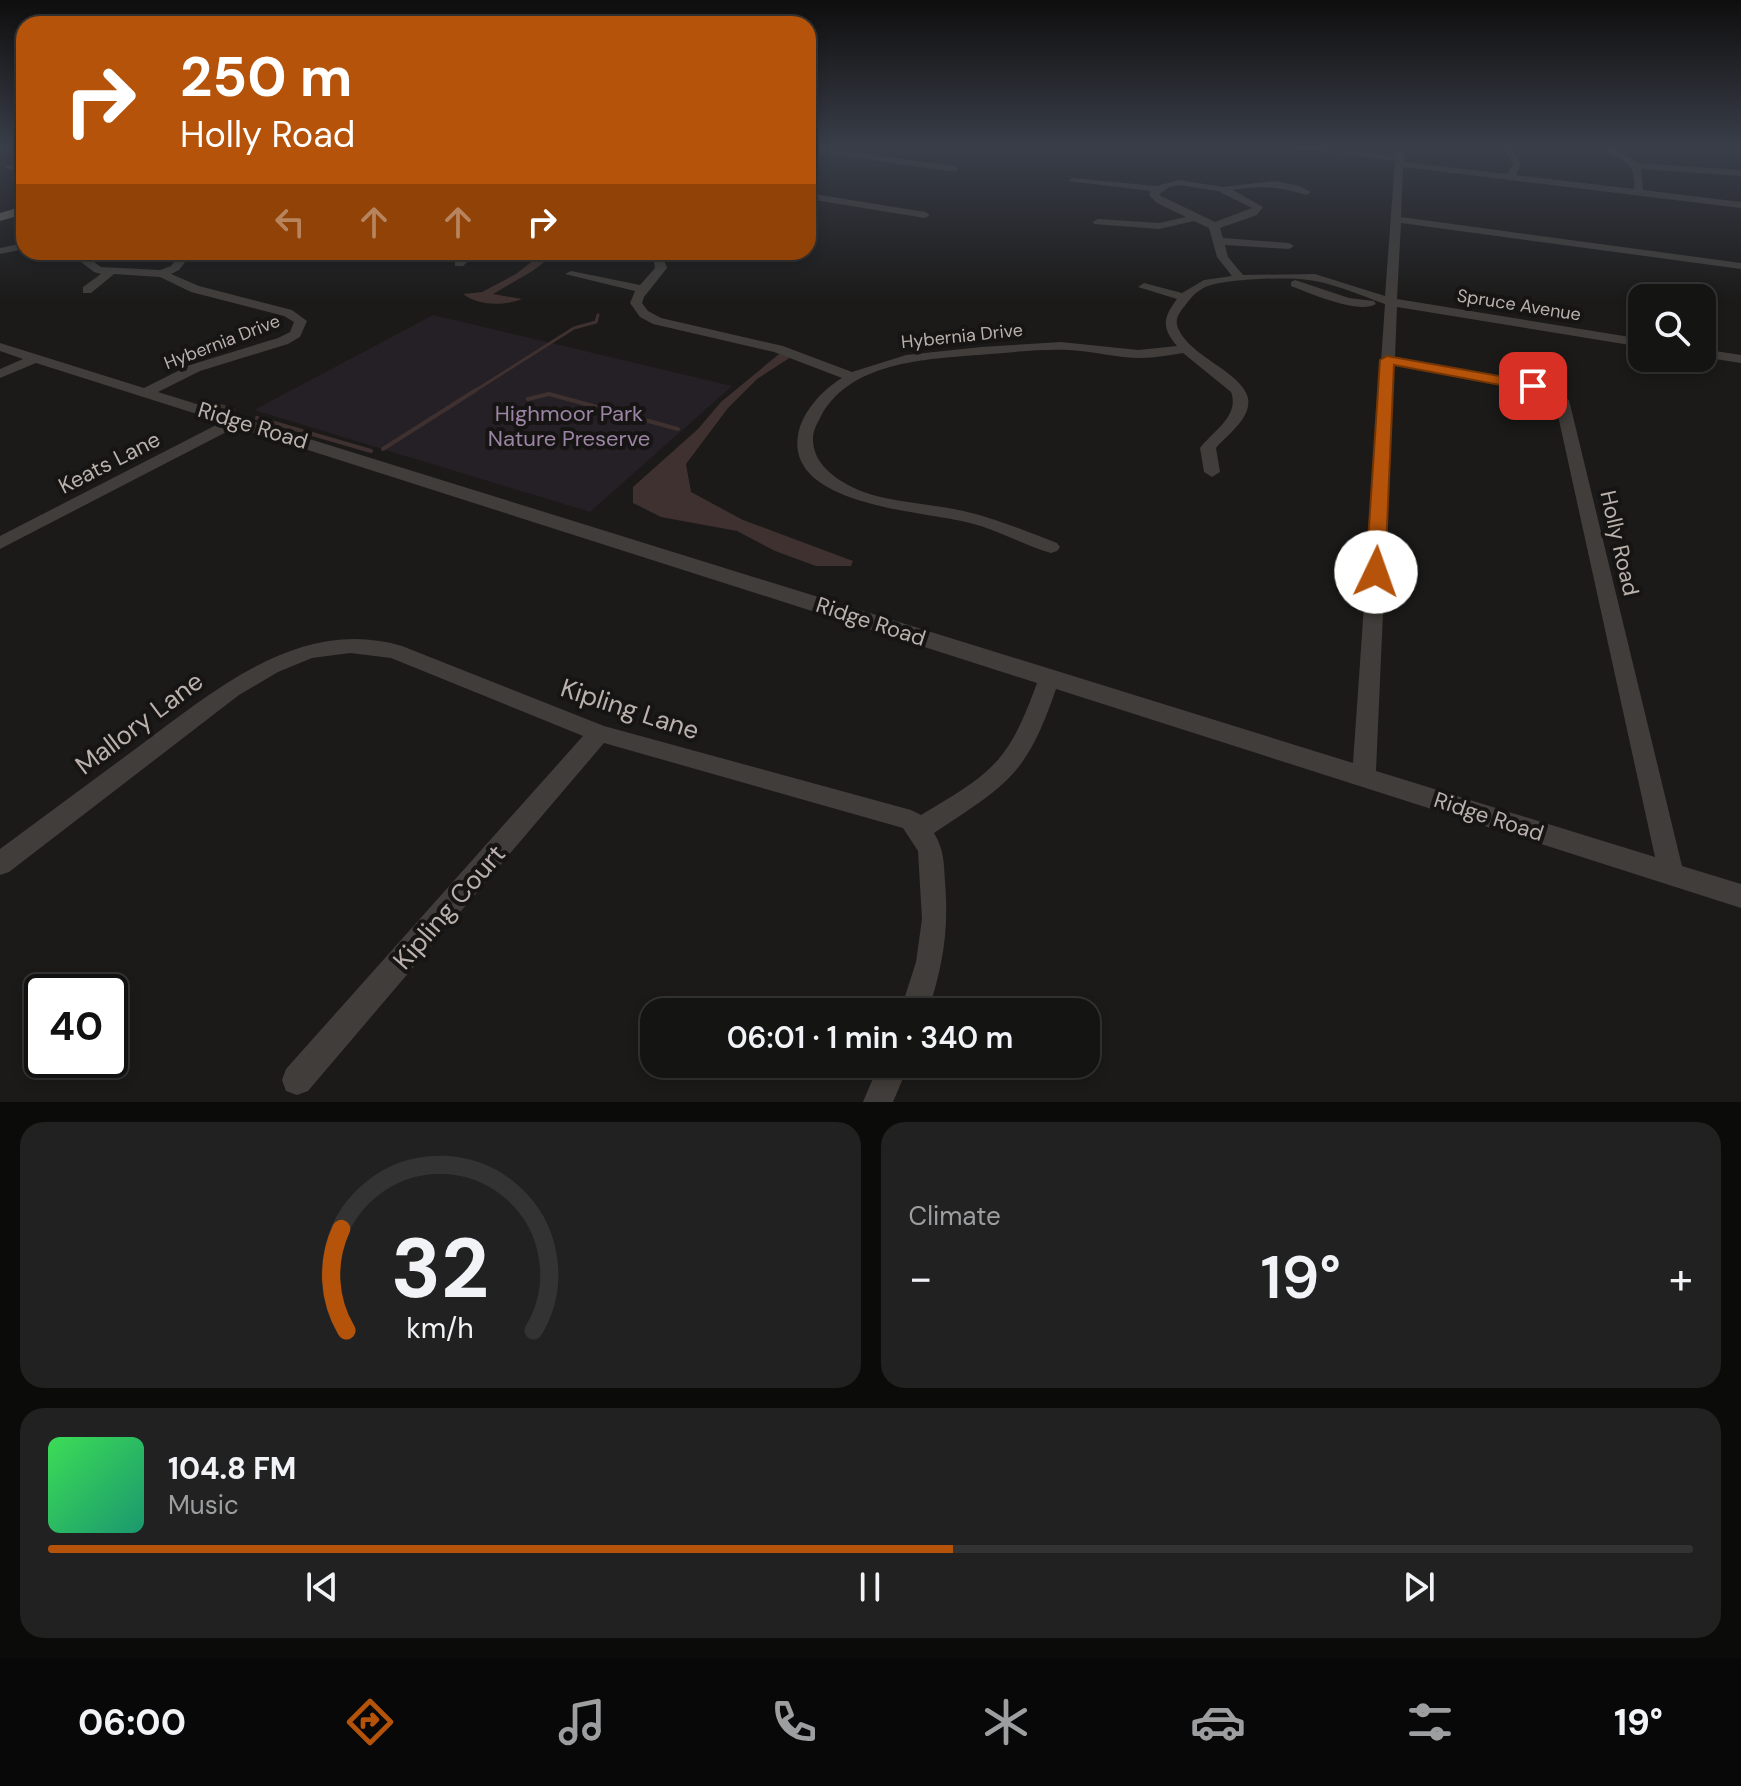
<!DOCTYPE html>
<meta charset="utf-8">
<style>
:root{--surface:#141413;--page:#212121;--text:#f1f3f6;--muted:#9d9ea0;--line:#333;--accent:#b45309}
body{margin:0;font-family:"DM Sans",sans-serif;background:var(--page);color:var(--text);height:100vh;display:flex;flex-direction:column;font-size:30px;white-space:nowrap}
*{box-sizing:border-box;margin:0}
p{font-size:26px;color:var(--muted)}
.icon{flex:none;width:44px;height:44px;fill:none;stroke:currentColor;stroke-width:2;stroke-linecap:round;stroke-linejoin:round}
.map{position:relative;height:1102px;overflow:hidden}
.drawer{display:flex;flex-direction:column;gap:20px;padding:20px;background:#0b0b0a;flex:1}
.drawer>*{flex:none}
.guide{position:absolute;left:16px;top:16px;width:800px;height:244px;border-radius:24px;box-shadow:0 4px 12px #0003,0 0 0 2px var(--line);background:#b45309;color:#fff;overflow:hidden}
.tools{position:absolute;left:1628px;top:284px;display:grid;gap:16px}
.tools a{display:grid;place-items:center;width:88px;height:88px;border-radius:16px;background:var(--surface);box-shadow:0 4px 12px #0003,0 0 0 2px var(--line);font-size:40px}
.speed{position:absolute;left:24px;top:974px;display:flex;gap:16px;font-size:40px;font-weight:700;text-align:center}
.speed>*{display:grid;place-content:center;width:104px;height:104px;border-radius:50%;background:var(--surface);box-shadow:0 4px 12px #0003,0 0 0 2px var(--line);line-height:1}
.speed .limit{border:4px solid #111;border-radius:12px;background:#fff;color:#111}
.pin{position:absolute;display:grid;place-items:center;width:68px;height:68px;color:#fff;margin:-34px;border-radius:16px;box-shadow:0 4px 12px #0006}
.me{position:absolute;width:88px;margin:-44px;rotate:3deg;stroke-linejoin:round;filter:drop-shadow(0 0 6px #0008)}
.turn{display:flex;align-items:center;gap:28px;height:168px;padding:0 32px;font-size:36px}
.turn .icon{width:104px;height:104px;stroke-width:2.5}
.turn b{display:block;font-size:56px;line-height:68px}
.lanes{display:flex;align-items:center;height:76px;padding:0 32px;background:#0003;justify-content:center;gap:40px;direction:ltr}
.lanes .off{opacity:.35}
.big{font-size:60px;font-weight:600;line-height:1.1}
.drawer .card{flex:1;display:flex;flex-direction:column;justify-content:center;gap:12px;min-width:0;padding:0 28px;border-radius:24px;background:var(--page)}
.drawer .dial{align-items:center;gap:0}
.dial svg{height:208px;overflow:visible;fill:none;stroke:var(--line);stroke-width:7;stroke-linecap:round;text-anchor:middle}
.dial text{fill:var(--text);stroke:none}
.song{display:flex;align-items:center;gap:24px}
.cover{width:96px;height:96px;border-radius:12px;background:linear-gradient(135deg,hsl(130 70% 55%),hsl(160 70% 35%))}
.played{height:8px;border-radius:4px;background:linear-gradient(90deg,var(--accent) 55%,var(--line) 55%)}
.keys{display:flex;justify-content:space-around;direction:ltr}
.heat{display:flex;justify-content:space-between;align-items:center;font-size:44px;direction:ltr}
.drawer .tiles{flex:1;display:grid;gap:20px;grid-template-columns:1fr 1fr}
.card:last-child{grid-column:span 2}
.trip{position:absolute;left:640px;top:998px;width:460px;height:80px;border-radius:24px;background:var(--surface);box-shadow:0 4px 12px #0003,0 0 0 2px var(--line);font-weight:600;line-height:80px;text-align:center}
.tab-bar{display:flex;height:128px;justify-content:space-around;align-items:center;background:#080808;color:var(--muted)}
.tab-bar .icon{width:56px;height:56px}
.tab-bar .active{color:var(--accent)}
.tab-bar b{font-size:36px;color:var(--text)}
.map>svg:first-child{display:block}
.green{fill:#251f26}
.water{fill:#3f312f}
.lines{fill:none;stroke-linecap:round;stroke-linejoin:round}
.stream-far1{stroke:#3f312f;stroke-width:3}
.stream{stroke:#3f312f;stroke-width:4}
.minor{fill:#403d3a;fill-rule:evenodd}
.major{fill:#5f5a56;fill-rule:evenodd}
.route{fill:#b45309;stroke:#753606;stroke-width:2}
.labels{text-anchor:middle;stroke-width:8;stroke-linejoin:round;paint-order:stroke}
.far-street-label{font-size:18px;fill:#bab1ac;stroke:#161514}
.park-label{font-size:22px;fill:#9c84a4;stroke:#161514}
.street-label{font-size:22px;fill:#bab1ac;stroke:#161514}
.near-street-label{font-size:26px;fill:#bab1ac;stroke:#161514}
</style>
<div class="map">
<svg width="1741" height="1102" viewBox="0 0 1741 1102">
<rect width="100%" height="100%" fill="#1b1a19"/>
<!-- green -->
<path class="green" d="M 433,315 L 732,386 L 590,512 L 254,410 Z"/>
<!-- water -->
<path class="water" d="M 544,252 L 557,252 L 534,270 L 493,294 L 522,299 C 505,306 478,306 463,294 L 482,292 L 516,274 Z
M 779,354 L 791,357 L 757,379 L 728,408 L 686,464 L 691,492 L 743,520 L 853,561 L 851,566 L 816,566 L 775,551 L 737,531 L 661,517 L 633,503 L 633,487 L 698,429 L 721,402 Z"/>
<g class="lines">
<!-- stream-far1 -->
<path class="stream-far1" d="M 473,392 L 574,328 L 596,322 L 598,315"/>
<!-- stream -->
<path class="stream" d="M 528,399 L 549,394 L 678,429
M 204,401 L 233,410
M 257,418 L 371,451
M 383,449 L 476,390"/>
<!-- minor -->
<path class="minor" d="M 808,147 L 955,166 L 959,169 L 955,172 L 808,151 Z
M 1286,147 L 1309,147 L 1395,156 L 1396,147 L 1404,147 L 1404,162 L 1507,174 L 1513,164 L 1502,147 L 1510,147 L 1521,164 L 1516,175 L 1634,189 C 1637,158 1618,162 1601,147 L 1611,147 L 1638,163 L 1741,170 L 1741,176 L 1641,169 L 1643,190 L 1741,202 L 1741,208 L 1403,167 L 1401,217 L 1741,263 L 1741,269 L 1401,223 L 1397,299 L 1642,339 L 1642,347 L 1397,307 L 1395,357 L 1533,382 L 1554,388 L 1569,400 L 1682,866 L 1741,884 L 1741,908 L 1056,689 C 1026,777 1007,784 934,833 C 944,849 944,864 945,882 C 949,931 943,965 928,1012 L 900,1012 L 916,962 L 922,919 L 918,851 L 903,828 L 604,743 L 308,1091 L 297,1095 L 286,1091 L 282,1080 L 286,1069 L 583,736 L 391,658 L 350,653 L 312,658 L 278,672 L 239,695 L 9,872 L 0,875 L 0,849 C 46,815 92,781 138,747 C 215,690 300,616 402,646 L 604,726 L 911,810 L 921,815 C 993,772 1008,763 1037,683 L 236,427 L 0,549 L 0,536 L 222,422 L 36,363 L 0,378 L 0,369 L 23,359 L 0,351 L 0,343 L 144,388 L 190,365 L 278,338 L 290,332 L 294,322 L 284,316 L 191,292 L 160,277 L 114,274 L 91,293 L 83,293 L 83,287 L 101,274 L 94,272 L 68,252 L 80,252 L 101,267 L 160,270 L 171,266 L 182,252 L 193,252 L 179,270 L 171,274 L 199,286 L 292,310 L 307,321 L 300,337 L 288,344 L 200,371 L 158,392 L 1353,763 L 1385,304 C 1362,296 1338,285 1315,281 C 1293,276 1233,279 1211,285 C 1200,288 1193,295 1187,303 C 1180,312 1173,319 1179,330 C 1191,357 1242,372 1248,398 C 1252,418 1227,435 1216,448 L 1220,472 L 1212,477 L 1204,472 L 1200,448 C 1213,431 1240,416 1231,392 L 1183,353 C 1169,355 1155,358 1141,358 C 1117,358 1093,351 1069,350 C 1042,349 1016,352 990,354 C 933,359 852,359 821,416 C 817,424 813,430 813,439 C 813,461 830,475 848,485 C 880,502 918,502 954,509 C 990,516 1023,530 1057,543 L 1060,547 L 1057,551 L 1051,553 C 1023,545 998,530 970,523 C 927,511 786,507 798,435 C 802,412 822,390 842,378 L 774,352 L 653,324 L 640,317 L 630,303 L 635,291 L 565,274 L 571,271 L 640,285 L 655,268 L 654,262 L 642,252 C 655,252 663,254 667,268 L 644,297 L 642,303 L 648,311 L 661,318 L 783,346 L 852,372 L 906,355 L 981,347 L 1061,342 L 1138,350 L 1177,346 C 1161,327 1163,318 1177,299 L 1138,287 L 1144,283 L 1182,293 L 1204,280 L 1232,276 L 1217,257 L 1209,228 L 1194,221 L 1159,229 L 1094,224 L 1093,222 L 1098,219 L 1159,223 L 1186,217 L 1157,203 L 1149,195 L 1151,191 L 1068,181 L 1073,178 L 1156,186 L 1179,180 L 1223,187 L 1275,181 L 1299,186 L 1311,192 L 1306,195 C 1281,187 1260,185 1233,190 L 1263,207 L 1257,215 L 1220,228 L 1223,238 L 1289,243 L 1294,246 L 1289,249 L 1225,245 L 1228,257 L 1243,275 L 1315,274 L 1385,296 L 1395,161 ZM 1179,185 L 1218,191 L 1252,208 L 1215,222 L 1159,195 L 1169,187 ZM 1394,365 L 1531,390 L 1555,402 L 1655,857 L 1376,771 Z
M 24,161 L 24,172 L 5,168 L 6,166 Z
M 808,193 L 925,212 L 930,215 L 925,218 L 808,199 Z
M 24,243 L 24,249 L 0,254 L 0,248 Z
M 466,252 L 478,252 L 463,266 L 455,266 L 455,262 Z
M 1295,280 L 1349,298 L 1374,301 L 1376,304 C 1359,315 1310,293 1291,286 L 1291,282 Z
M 1702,349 L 1741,355 L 1741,363 L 1702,357 Z
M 879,1064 L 909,1064 L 893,1102 L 863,1102 Z"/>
<!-- major -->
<path class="major" d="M 24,206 L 24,214 L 0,221 L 0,213 Z"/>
</g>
<!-- sky -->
<linearGradient id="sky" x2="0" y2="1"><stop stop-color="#0f0e0e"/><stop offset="0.49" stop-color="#393e49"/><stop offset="1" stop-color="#393e49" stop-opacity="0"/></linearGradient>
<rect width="1741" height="301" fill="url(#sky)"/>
<!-- route -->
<path class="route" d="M 1387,356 L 1533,382 L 1540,386 L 1533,391 L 1394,365 L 1385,572 L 1376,578 L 1366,572 L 1380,360 Z"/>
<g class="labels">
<!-- far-street labels -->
<g class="far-street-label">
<text transform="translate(1519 305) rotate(9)" y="6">Spruce Avenue</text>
<text transform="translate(962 336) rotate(-6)" y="6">Hybernia Drive</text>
<text transform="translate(222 342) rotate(-21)" y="6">Hybernia Drive</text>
</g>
<!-- park labels -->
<g class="park-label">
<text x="569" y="421">Highmoor Park<tspan x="569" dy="25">Nature Preserve</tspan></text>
</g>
<!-- street labels -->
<g class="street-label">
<text transform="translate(253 425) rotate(17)" y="8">Ridge Road</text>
<text transform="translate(109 462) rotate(-27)" y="8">Keats Lane</text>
<text transform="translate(1620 543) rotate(77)" y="8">Holly Road</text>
<text transform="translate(871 621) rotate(18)" y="8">Ridge Road</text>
<text transform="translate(1489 816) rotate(18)" y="8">Ridge Road</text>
</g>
<!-- near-street labels -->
<g class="near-street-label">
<text transform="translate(630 709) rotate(18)" y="9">Kipling Lane</text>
<text transform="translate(139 723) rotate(-37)" y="9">Mallory Lane</text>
<text transform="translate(449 907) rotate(-49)" y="9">Kipling Court</text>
</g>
</g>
</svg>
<div class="tools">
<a><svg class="icon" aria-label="search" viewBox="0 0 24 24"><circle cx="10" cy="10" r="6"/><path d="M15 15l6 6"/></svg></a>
</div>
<div class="speed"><div class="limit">40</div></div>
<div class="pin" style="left:1533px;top:386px;background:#d93025"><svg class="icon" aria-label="arrive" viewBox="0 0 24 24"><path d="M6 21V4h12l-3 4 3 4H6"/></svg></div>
<svg class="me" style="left:1376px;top:572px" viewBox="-20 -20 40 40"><circle r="19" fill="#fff"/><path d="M0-13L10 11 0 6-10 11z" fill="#b45309"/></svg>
<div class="trip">06:01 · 1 min · 340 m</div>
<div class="guide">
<div class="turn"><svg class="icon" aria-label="right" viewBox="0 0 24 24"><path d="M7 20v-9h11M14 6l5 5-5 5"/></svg><div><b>250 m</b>Holly Road</div></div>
<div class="lanes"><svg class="icon off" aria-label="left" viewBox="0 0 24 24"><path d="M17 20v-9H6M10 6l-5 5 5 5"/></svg><svg class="icon off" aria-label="ahead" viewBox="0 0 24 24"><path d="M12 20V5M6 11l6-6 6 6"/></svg><svg class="icon off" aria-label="ahead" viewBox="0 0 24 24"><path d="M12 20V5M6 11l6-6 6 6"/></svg><svg class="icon" aria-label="right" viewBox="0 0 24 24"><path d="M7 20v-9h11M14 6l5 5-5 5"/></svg></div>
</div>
</div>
<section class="drawer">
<div class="tiles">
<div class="card dial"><svg viewBox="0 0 100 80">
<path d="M14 69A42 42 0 1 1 86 69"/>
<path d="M14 69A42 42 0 0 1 12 30" stroke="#b45309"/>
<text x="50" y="56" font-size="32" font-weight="700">32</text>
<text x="50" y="72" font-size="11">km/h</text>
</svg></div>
<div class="card"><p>Climate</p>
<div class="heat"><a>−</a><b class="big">19°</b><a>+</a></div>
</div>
<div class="card">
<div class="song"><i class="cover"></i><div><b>104.8 FM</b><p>Music</p></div></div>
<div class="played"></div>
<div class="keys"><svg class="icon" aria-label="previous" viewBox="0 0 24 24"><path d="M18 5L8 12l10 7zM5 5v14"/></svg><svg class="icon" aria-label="pause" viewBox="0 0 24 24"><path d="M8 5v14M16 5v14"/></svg><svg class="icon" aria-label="next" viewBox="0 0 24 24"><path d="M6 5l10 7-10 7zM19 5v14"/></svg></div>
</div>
</div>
</section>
<nav class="tab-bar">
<b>06:00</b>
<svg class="icon active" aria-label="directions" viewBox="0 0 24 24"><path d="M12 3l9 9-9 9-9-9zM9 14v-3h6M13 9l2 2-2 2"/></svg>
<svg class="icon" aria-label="music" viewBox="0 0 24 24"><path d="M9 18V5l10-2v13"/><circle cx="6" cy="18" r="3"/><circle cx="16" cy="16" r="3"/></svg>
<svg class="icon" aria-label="phone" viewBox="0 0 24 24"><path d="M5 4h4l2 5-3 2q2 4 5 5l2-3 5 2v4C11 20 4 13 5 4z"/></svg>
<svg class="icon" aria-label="climate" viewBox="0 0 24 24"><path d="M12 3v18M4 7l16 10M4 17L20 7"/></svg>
<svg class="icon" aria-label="car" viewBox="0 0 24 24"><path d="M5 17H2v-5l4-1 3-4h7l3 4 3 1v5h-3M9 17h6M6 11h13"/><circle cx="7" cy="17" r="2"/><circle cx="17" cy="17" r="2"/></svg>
<svg class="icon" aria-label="filters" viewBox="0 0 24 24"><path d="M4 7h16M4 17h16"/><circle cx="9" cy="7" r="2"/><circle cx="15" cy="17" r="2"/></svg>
<b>19°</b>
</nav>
